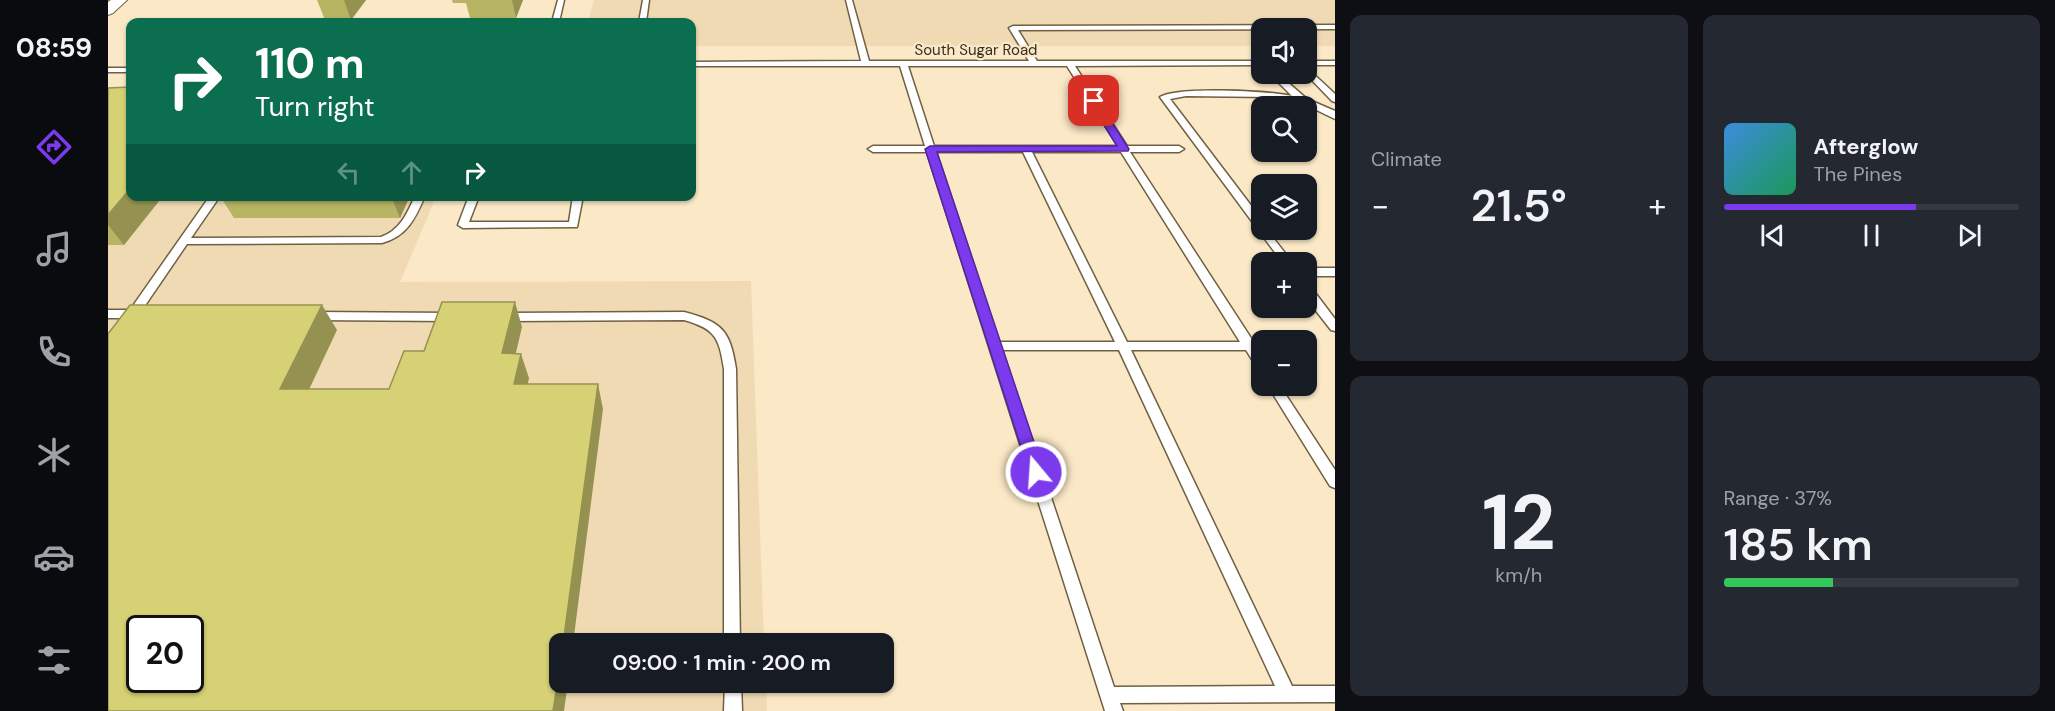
<!DOCTYPE html>
<meta charset="utf-8">
<style>
:root{--surface:#171b24;--page:#242831;--text:#f1f3f6;--muted:#9ea1a6;--line:#363941;--accent:#7c3aed}
body{margin:0;font-family:"DM Sans",sans-serif;background:var(--page);color:var(--text);height:100vh;display:flex;flex-direction:column;font-size:22px;white-space:nowrap}
*{box-sizing:border-box;margin:0}
p{font-size:20px;color:var(--muted)}
.icon{flex:none;width:33px;height:33px;fill:none;stroke:currentColor;stroke-width:2;stroke-linecap:round;stroke-linejoin:round}
.map{position:relative;flex:1;overflow:hidden}
.panel{display:flex;flex-direction:column;gap:15px;padding:15px;background:#0d0f14;width:720px}
.panel>*{flex:none}
.top-card{position:absolute;left:18px;top:18px;width:570px;height:183px;border-radius:12px;box-shadow:0 2px 4px #0004;background:#0b6e4f;color:#fff;overflow:hidden}
.fabs{position:absolute;left:1143px;top:18px;display:grid;gap:12px}
.fabs a{display:grid;place-items:center;width:66px;height:66px;border-radius:12px;background:var(--surface);box-shadow:0 2px 4px #0004;font-size:30px}
.speed{position:absolute;left:18px;top:615px;display:flex;gap:12px;font-size:30px;font-weight:700;text-align:center}
.speed>*{display:grid;place-content:center;width:78px;height:78px;border-radius:50%;background:var(--surface);box-shadow:0 2px 4px #0004;line-height:1}
.speed .limit{border:3px solid #111;border-radius:9px;background:#fff;color:#111}
.pin{position:absolute;display:grid;place-items:center;width:51px;height:51px;color:#fff;margin:-26px;border-radius:12px;box-shadow:0 3px 9px #0006}
.me{position:absolute;width:66px;margin:-33px;rotate:342deg;stroke-linejoin:round;filter:drop-shadow(0 0 4px #0008)}
.turn{display:flex;align-items:center;gap:21px;height:126px;padding:0 30px;font-size:27px}
.turn .icon{width:78px;height:78px;stroke-width:2.5}
.turn b{display:block;font-size:42px;line-height:51px}
.lanes{display:flex;align-items:center;height:57px;padding:0 30px;background:#0003;justify-content:center;gap:30px;direction:ltr}
.lanes .off{opacity:.35}
.big{font-size:45px;font-weight:600;line-height:1.1}
.panel .tile{flex:1;display:flex;flex-direction:column;justify-content:center;gap:9px;min-width:0;padding:0 21px;border-radius:12px;background:var(--page)}
.panel .dial{align-items:center;gap:0}
.dial b{font-size:78px;line-height:1}
.song{display:flex;align-items:center;gap:18px}
.cover{width:72px;height:72px;border-radius:9px;background:linear-gradient(135deg,hsl(210 70% 55%),hsl(150 70% 35%))}
.played{height:6px;border-radius:3px;background:linear-gradient(90deg,var(--accent) 65%,var(--line) 65%)}
.keys{display:flex;justify-content:space-around;direction:ltr}
.heat{display:flex;justify-content:space-between;align-items:center;font-size:33px;direction:ltr}
.charge{height:9px;border-radius:4px;background:linear-gradient(90deg,#34c759 37%,var(--line) 0)}
.panel .tiles{flex:1;display:grid;gap:15px;grid-template-columns:repeat(2,1fr)}
.trip{position:absolute;left:441px;top:633px;width:345px;height:60px;border-radius:12px;background:var(--surface);box-shadow:0 2px 4px #0004;font-weight:600;line-height:60px;text-align:center}
main{display:flex;flex:1;min-height:0}
.menu{display:flex;flex-direction:column;width:108px;justify-content:space-around;align-items:center;background:#090b0e;color:var(--muted)}
.menu .icon{width:42px;height:42px}
.menu .active{color:var(--accent)}
.menu b{font-size:27px;color:var(--text)}
.map>svg:first-child{display:block}
.built{fill:#f0dab3;fill-rule:evenodd}
.lines{fill:none;stroke-linecap:round;stroke-linejoin:round}
.service-casing{stroke:#706043;stroke-width:3}
.minor-casing{stroke:#706043;stroke-width:2}
.service{fill:#fff;fill-rule:evenodd}
.minor{fill:#fff;fill-rule:evenodd}
.wall{fill:#b7b464}
.shaded-wall{fill:#959251}
.building{fill:#d5d174;stroke:#959251;stroke-width:1.5;fill-rule:evenodd}
.route{fill:#7c3aed;stroke:#51269a;stroke-width:1.5}
.labels{text-anchor:middle;stroke-width:4.5;stroke-linejoin:round;paint-order:stroke}
.far-street-label{font-size:15px;fill:#352e21;stroke:#fae8c6}
</style>
<main>
<nav class="menu">
<b>08:59</b>
<svg class="icon active" aria-label="directions" viewBox="0 0 24 24"><path d="M12 3l9 9-9 9-9-9zM9 14v-3h6M13 9l2 2-2 2"/></svg>
<svg class="icon" aria-label="music" viewBox="0 0 24 24"><path d="M9 18V5l10-2v13"/><circle cx="6" cy="18" r="3"/><circle cx="16" cy="16" r="3"/></svg>
<svg class="icon" aria-label="phone" viewBox="0 0 24 24"><path d="M5 4h4l2 5-3 2q2 4 5 5l2-3 5 2v4C11 20 4 13 5 4z"/></svg>
<svg class="icon" aria-label="climate" viewBox="0 0 24 24"><path d="M12 3v18M4 7l16 10M4 17L20 7"/></svg>
<svg class="icon" aria-label="car" viewBox="0 0 24 24"><path d="M5 17H2v-5l4-1 3-4h7l3 4 3 1v5h-3M9 17h6M6 11h13"/><circle cx="7" cy="17" r="2"/><circle cx="17" cy="17" r="2"/></svg>
<svg class="icon" aria-label="filters" viewBox="0 0 24 24"><path d="M4 7h16M4 17h16"/><circle cx="9" cy="7" r="2"/><circle cx="15" cy="17" r="2"/></svg>
</nav>
<div class="map">
<svg width="1227" height="711" viewBox="0 0 1227 711">
<rect width="100%" height="100%" fill="#fae8c6"/>
<!-- built -->
<path class="built" d="M 486,0 L 1227,0 L 1227,46 L 1199,46 L 1198,28 L 1154,28 L 1153,46 L 584,46 L 584,22 L 480,22 Z
M 0,90 L 22,196 L 328,197 L 292,282 L 643,281 L 656,643 L 452,644 L 452,682 L 658,683 L 659,711 L 0,711 ZM 32,628 L 82,628 L 82,680 L 32,680 Z"/>
<g class="lines">
<!-- service casing -->
<g class="service-casing">
<path id="service" d="M 450,0 L 456,0 L 451,22 L 444,22 Z
M 535,0 L 541,0 L 538,22 L 531,22 Z
M 738,0 L 744,0 L 761,61 L 921,61 L 901,28 L 905,26 L 1227,25 L 1227,29 L 910,30 L 929,61 L 1154,61 L 1154,65 L 967,66 L 1019,146 L 1071,146 L 1076,149 L 1071,152 L 1022,152 L 1154,355 L 1154,370 L 1150,369 L 1138,350 L 1023,350 L 1184,686 L 1227,686 L 1227,702 L 1012,703 L 1015,711 L 997,711 L 819,152 L 765,152 L 760,149 L 765,146 L 817,146 L 792,66 L 584,66 L 584,62 L 753,61 ZM 800,66 L 959,66 L 1010,146 L 826,146 ZM 828,152 L 915,152 L 1007,342 L 891,342 ZM 924,152 L 1013,152 L 1132,342 L 1019,342 ZM 894,350 L 1011,350 L 1167,686 L 1006,687 Z
M 1198,61 L 1227,61 L 1227,65 L 1198,65 Z
M 1198,67 L 1227,94 L 1227,102 L 1224,101 L 1198,74 Z
M 0,68 L 22,68 L 22,72 L 0,72 Z
M 1162,74 L 1170,74 L 1199,99 L 1227,111 L 1227,119 L 1192,102 L 1167,97 L 1078,96 L 1062,99 L 1154,220 L 1154,230 L 1159,230 L 1184,262 L 1174,262 L 1052,97 C 1069,86 1161,91 1184,96 Z
M 102,196 L 112,196 L 83,238 L 273,237 C 292,230 299,214 307,196 L 317,196 C 307,219 299,236 274,243 L 79,244 L 34,310 L 38,314 L 36,317 L 23,321 L 18,318 L 0,318 L 0,310 L 22,310 Z
M 361,196 L 371,196 L 361,222 L 461,222 L 465,196 L 475,196 L 469,227 L 355,228 L 350,225 Z
M 1198,268 L 1227,268 L 1227,276 L 1198,276 Z
M 1198,285 L 1202,286 L 1227,319 L 1227,331 L 1223,330 L 1198,298 Z
M 205,312 L 344,313 L 350,317 L 344,321 L 205,320 L 199,316 Z
M 576,312 C 614,322 622,330 628,369 L 632,644 L 616,644 L 616,369 C 611,338 608,329 576,320 L 397,321 L 391,317 L 397,313 Z
M 1160,386 L 1172,386 L 1227,470 L 1227,488 L 1222,486 Z
M 617,682 L 633,682 L 634,711 L 616,711 Z"/>
</g>
<!-- minor casing -->
<g class="minor-casing">
<path id="minor" d="M 3,0 L 19,0 L 5,13 L 0,15 L 0,2 Z"/>
</g>
<!-- service -->
<use href="#service" class="service"/>
<!-- minor -->
<use href="#minor" class="minor"/>
</g>
<!-- wall -->
<path class="wall" d="M 209,0 L 258,0 L 243,20 L 217,20 Z
M 344,0 L 415,0 L 408,18 L 362,18 L 358,3 L 345,3 Z
M 0,88 L 22,196 L 55,196 L 16,245 L 0,245 Z
M 112,196 L 302,196 L 292,218 L 126,218 Z"/>
<!-- shaded-wall -->
<path class="shaded-wall" d="M 236,0 L 258,0 L 243,20 Z
M 404,0 L 415,0 L 408,18 Z
M 22,189 L 22,196 L 55,196 L 16,245 L 0,225 L 0,215 Z
M 283,196 L 302,196 L 292,218 Z
M 407,302 L 414,327 L 402,378 L 394,353 Z
M 214,305 L 229,330 L 190,413 L 172,389 Z
M 413,354 L 421,378 L 415,409 L 406,384 Z
M 490,384 L 495,409 L 465,644 L 455,644 Z
M 452,665 L 452,682 L 460,682 L 456,711 L 445,711 Z"/>
<!-- building -->
<path class="building" d="M 22,87 L 22,189 L 0,215 L 0,88 Z
M 334,302 L 407,302 L 394,353 L 413,354 L 406,384 L 490,384 L 455,644 L 452,644 L 452,665 L 445,711 L 0,711 L 0,334 L 22,305 L 214,305 L 172,389 L 281,389 L 296,351 L 316,351 ZM 32,628 L 82,628 L 82,680 L 32,680 Z"/>
<!-- route -->
<path class="route" d="M 982,99 L 989,99 L 1021,149 L 1020,151 L 829,152 L 936,472 L 934,477 L 928,479 L 923,477 L 921,472 L 817,149 L 822,146 L 1009,146 L 981,101 Z"/>
<g class="labels">
<!-- far-street labels -->
<g class="far-street-label">
<text x="868" y="55">South Sugar Road</text>
</g>
</g>
</svg>
<div class="fabs">
<a><svg class="icon" aria-label="sound" viewBox="0 0 24 24"><path d="M4 9h4l5-4v14l-5-4H4zM17 9q2 3 0 6"/></svg></a>
<a><svg class="icon" aria-label="search" viewBox="0 0 24 24"><circle cx="10" cy="10" r="6"/><path d="M15 15l6 6"/></svg></a>
<a><svg class="icon" aria-label="layers" viewBox="0 0 24 24"><path d="M12 4l9 5-9 5-9-5zM3 14l9 5 9-5"/></svg></a>
<a>+</a>
<a>−</a>
</div>
<div class="speed"><div class="limit">20</div></div>
<div class="pin" style="left:986px;top:101px;background:#d93025"><svg class="icon" aria-label="arrive" viewBox="0 0 24 24"><path d="M6 21V4h12l-3 4 3 4H6"/></svg></div>
<svg class="me" style="left:928px;top:472px" viewBox="-20 -20 40 40"><circle r="17" fill="#7c3aed" stroke="#fff" stroke-width="3"/><path d="M0-11L8 9 0 5-8 9z" fill="#fff"/></svg>
<div class="trip">09:00 · 1 min · 200 m</div>
<div class="top-card">
<div class="turn"><svg class="icon" aria-label="right" viewBox="0 0 24 24"><path d="M7 20v-9h11M14 6l5 5-5 5"/></svg><div><b>110 m</b>Turn right</div></div>
<div class="lanes"><svg class="icon off" aria-label="left" viewBox="0 0 24 24"><path d="M17 20v-9H6M10 6l-5 5 5 5"/></svg><svg class="icon off" aria-label="ahead" viewBox="0 0 24 24"><path d="M12 20V5M6 11l6-6 6 6"/></svg><svg class="icon" aria-label="right" viewBox="0 0 24 24"><path d="M7 20v-9h11M14 6l5 5-5 5"/></svg></div>
</div>
</div>
<section class="panel">
<div class="tiles">
<div class="tile"><p>Climate</p>
<div class="heat"><a>−</a><b class="big">21.5°</b><a>+</a></div>
</div>
<div class="tile">
<div class="song"><i class="cover"></i><div><b>Afterglow</b><p>The Pines</p></div></div>
<div class="played"></div>
<div class="keys"><svg class="icon" aria-label="previous" viewBox="0 0 24 24"><path d="M18 5L8 12l10 7zM5 5v14"/></svg><svg class="icon" aria-label="pause" viewBox="0 0 24 24"><path d="M8 5v14M16 5v14"/></svg><svg class="icon" aria-label="next" viewBox="0 0 24 24"><path d="M6 5l10 7-10 7zM19 5v14"/></svg></div>
</div>
<div class="tile dial"><b>12</b><p>km/h</p></div>
<div class="tile"><p>Range · 37%</p><b class="big">185 km</b><div class="charge"></div></div>
</div>
</section>
</main>
